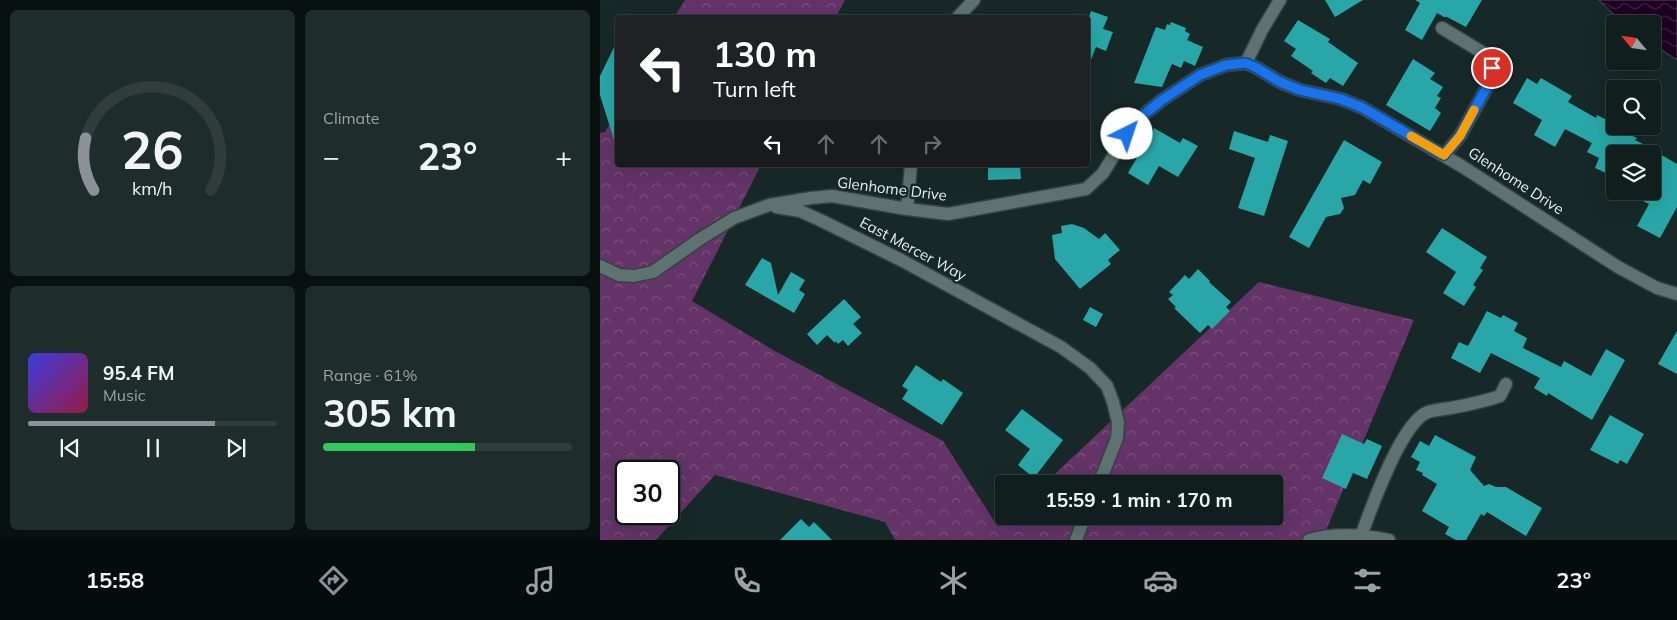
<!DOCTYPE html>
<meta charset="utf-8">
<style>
:root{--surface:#101f1e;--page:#1e2c2b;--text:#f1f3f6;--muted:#9ca2a4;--line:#303d3c;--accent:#8c9099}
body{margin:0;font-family:Mulish,sans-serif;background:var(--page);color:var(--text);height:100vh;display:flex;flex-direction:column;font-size:19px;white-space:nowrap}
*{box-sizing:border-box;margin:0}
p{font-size:16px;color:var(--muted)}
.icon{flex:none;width:28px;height:28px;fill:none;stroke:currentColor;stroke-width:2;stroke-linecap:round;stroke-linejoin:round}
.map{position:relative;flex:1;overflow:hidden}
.panel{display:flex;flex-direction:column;gap:10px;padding:10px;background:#091110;width:600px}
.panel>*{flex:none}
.top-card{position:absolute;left:15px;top:15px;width:475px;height:152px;border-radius:5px;box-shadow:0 5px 20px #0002,0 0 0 1px var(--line);background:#202124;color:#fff;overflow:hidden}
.needle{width:32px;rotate:299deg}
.fabs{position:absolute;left:1006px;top:15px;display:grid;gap:10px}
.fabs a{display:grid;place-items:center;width:55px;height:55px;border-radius:5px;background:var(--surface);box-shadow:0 5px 20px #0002,0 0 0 1px var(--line);font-size:25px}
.speed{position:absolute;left:15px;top:460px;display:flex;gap:10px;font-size:25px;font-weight:700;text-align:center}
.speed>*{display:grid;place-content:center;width:65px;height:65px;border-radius:50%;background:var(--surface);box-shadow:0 5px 20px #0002,0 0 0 1px var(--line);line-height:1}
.speed .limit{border:2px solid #111;border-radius:8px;background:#fff;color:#111}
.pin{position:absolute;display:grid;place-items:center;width:42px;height:42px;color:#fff;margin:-21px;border:2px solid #fff;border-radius:50%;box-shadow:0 1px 5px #0007}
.me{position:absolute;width:55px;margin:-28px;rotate:41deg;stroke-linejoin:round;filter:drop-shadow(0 0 4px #0008)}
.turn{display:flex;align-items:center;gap:18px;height:105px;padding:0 15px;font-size:22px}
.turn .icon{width:65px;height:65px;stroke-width:2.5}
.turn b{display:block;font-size:35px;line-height:42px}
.lanes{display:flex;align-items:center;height:48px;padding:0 15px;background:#0003;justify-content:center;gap:25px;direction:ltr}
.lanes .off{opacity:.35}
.big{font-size:38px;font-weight:700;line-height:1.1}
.panel .tile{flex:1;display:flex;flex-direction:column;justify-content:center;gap:8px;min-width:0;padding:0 18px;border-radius:8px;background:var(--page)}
.panel .dial{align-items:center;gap:0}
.dial svg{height:130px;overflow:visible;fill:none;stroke:var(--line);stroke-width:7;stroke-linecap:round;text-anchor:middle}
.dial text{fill:var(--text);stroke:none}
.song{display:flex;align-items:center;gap:15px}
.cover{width:60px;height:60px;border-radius:8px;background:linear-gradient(135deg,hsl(240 70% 55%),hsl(340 70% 35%))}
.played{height:5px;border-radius:2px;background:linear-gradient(90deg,var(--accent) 75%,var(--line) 75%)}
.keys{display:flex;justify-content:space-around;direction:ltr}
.heat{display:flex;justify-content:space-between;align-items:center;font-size:28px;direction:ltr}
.charge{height:8px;border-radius:4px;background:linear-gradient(90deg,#34c759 61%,var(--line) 0)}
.panel .tiles{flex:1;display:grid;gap:10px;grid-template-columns:repeat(2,1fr)}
.trip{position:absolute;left:395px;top:475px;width:288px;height:50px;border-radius:5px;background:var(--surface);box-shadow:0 5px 20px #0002,0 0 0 1px var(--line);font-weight:700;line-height:50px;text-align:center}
.menu{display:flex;height:80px;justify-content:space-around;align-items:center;background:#060c0c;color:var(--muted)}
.menu .icon{width:35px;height:35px}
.menu .active{color:var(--accent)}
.menu b{font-size:22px;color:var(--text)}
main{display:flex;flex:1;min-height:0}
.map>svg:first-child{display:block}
.forest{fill:url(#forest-crowns);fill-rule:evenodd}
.water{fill:url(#water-waves);stroke:#5a4860}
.building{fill:#29a7a8}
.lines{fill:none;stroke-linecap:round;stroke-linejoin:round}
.minor-casing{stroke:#344242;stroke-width:15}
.minor{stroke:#5d7271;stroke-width:12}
.route-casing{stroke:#114b97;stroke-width:12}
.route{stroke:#1a73e8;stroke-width:9}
.slow{stroke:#f59e0b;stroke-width:9}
.labels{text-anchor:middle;stroke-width:5;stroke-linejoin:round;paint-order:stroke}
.street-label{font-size:15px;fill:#e4f0ef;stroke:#162928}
</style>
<main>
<section class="panel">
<div class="tiles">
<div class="tile dial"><svg viewBox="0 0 100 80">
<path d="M14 69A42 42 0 1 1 86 69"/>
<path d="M14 69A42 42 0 0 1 9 37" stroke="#8c9099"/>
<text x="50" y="56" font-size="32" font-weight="700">26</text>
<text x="50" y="72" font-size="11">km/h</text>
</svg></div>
<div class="tile"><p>Climate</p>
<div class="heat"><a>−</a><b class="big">23°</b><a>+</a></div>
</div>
<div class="tile">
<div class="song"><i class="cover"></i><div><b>95.4 FM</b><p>Music</p></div></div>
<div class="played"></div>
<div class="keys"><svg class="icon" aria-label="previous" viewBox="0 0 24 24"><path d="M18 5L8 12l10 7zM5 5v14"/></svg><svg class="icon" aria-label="pause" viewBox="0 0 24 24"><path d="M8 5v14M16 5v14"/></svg><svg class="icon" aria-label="next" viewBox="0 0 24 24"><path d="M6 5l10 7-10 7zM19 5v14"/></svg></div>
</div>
<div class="tile"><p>Range · 61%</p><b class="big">305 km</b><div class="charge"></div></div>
</div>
</section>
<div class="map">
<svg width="1077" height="540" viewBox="0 0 1077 540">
<defs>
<pattern id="forest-crowns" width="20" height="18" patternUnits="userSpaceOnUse" patternTransform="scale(1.25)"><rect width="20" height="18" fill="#643368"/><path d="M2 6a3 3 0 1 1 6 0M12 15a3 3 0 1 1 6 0" fill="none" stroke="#7a517e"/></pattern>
<pattern id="water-waves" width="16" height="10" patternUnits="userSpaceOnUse" patternTransform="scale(1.25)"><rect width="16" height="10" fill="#1f0023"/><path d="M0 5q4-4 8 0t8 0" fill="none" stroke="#3f2643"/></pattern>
</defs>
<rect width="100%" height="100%" fill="#162928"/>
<!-- forest -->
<path class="forest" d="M 85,0 L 245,0 L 236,17 L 74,17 Z
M 17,112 L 18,165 L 161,165 L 92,301 L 173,350 L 343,441 L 398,527 L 409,516 L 674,516 L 674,484 L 444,484 L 659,282 L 814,320 L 722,540 L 295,540 L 285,522 L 115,475 L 56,540 L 0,540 L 0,133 L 5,132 ZM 26,471 L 69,471 L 69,514 L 26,514 Z"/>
<!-- water -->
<path class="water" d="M 999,0 L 1077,0 L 1077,60 L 1053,44 L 1052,24 L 1024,24 Z"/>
<!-- building -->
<path class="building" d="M 725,0 L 763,0 L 735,17 Z
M 815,0 L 882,0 L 866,27 L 847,17 L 844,17 L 837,13 L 822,40 L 805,30 L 820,3 Z
M 491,11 L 508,17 L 503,29 L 513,32 L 506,51 L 496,47 L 488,67 L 488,20 Z
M 698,20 L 730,39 L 728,42 L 758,63 L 743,86 L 730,78 L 726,83 L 711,73 L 713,71 L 691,56 L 696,49 L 684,41 Z
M 571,22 L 586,28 L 585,31 L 590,34 L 587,40 L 603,47 L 595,66 L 584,61 L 581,68 L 572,64 L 562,87 L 534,83 L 556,27 L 565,30 L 567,24 L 570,25 Z
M 18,39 L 18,88 L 15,93 L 18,101 L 18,139 L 14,140 L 0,95 L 0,76 Z
M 813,59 L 835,73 L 830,79 L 843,87 L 837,96 L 841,98 L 835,108 L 841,113 L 830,131 L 786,105 Z
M 927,78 L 937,84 L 941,78 L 972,96 L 968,102 L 996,118 L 997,115 L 1015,124 L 1015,126 L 1019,126 L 1018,129 L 1037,138 L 1035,140 L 1063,154 L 1060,154 L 1077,164 L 1077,207 L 1060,238 L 1037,226 L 1049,204 L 1023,191 L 1052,191 L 1052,154 L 1015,154 L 1015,177 L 995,168 L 999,158 L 987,152 L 992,143 L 965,129 L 955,147 L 934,135 L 942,120 L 913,103 Z
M 554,128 L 580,143 L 583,138 L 598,146 L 578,177 L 559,166 L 548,185 L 528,173 Z
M 634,131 L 668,142 L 670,135 L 688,141 L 664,216 L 638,208 L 655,158 L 629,149 Z
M 744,140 L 782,162 L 770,184 L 763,180 L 755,195 L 741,198 L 744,208 L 740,214 L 726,217 L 709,248 L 689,237 Z
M 388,165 L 420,165 L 421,179 L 388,180 Z
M 472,224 L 484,228 L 499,239 L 505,233 L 520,250 L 508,260 L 511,264 L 480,289 L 455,259 L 452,235 L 462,233 L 461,226 Z
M 842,228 L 887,257 L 880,268 L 883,270 L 873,285 L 876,287 L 864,306 L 843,293 L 856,272 L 826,252 Z
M 162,258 L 171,263 L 178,295 L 191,272 L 205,280 L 199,290 L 205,294 L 194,313 L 145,285 Z
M 598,269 L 610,281 L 609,282 L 631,302 L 626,307 L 630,311 L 612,329 L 608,325 L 600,333 L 574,308 L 576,307 L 568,299 L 573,295 L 569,292 L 585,275 L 589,279 Z
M 244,299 L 261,317 L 253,324 L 262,333 L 248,346 L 243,340 L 238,344 L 236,341 L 235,343 L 227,335 L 217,345 L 207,334 Z
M 490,307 L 503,314 L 496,327 L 483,320 Z
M 887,311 L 901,318 L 903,315 L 918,323 L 914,331 L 927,338 L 923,348 L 961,367 L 964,361 L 991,376 L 1006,349 L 1025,360 L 992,420 L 948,393 L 947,396 L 934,388 L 940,378 L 891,353 L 880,373 L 851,358 L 859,342 L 868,346 Z
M 1077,331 L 1077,374 L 1058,364 Z
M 316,365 L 341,382 L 343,379 L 363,393 L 342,425 L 302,399 L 308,390 L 302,386 Z
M 422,409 L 463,440 L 434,478 L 418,465 L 430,449 L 405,430 Z
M 1010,415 L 1044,434 L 1027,464 L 1020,460 L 1018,464 L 990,450 Z
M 742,434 L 764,444 L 767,439 L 782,446 L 767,479 L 753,473 L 746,489 L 722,478 Z
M 835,435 L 876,457 L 870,470 L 884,486 L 889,484 L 896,487 L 906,487 L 942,508 L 926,536 L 887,512 L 884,516 L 881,514 L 866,540 L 856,540 L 845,534 L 849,527 L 822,511 L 837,484 L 822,475 L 823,473 L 816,470 L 820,462 L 811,457 L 820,441 L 829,446 Z
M 201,519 L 209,527 L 214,522 L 232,540 L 180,540 Z"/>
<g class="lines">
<!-- minor casing -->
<g class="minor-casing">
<path id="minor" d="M 357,18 L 374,0
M 842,28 L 885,54 L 892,68 L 891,80 L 860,136 L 844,155
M 646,63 L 662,30 L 680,0
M 176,207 L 200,211 L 220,220 L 301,260 L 461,347 L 490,368 L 507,386 L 513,402 L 518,422 L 517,438 L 499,484
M 307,209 L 311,165
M 0,266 L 19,275 L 34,276 L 53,272 L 100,239 L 134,218 L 169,205 L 211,198 L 232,196 L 307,209 L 348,214 L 486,189 L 503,173 L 527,134 L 541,117 L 562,100 L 600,75 L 626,65 L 646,63 L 657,68 L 680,82 L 700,90 L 741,99 L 763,108 L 863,167 L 1018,267 L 1057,288 L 1077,294
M 761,536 C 771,509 801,422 828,412 C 835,410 843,409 851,408 C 867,405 883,402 900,396 L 906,384
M 476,540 L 485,516
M 709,540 C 734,533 764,535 789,540"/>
</g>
<!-- minor -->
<use href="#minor" class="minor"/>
</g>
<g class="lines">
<!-- route casing -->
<g class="route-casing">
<path id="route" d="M 527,134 L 541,117 L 562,100 L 600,75 L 626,65 L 646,63 L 657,68 L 680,82 L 700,90 L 741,99 L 763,108 L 844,155 L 860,136 L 883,94 L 891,80 L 892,68"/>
</g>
<!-- route -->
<use href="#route" class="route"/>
<!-- slow -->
<path class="slow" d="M 811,136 L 844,155 L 860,136 L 874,110"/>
</g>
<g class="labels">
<!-- street labels -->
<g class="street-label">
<text transform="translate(916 181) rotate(33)" y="5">Glenhome Drive</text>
<text transform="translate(292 189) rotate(7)" y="5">Glenhome Drive</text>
<text transform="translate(313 249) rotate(28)" y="5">East Mercer Way</text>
</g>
</g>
</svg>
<div class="fabs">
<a><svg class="needle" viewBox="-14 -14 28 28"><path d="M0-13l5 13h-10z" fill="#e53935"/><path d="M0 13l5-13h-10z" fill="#9ca2a4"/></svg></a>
<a><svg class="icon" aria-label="search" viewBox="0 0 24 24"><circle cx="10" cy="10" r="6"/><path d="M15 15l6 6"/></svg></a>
<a><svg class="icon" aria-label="layers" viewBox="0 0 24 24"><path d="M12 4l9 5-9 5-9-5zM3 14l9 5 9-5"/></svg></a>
</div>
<div class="speed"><div class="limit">30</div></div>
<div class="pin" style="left:892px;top:68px;background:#d93025"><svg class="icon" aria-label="arrive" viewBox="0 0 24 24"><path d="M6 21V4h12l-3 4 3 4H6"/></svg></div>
<svg class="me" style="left:527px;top:134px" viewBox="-20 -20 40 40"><circle r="19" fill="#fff"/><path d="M0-13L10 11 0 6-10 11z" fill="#1a73e8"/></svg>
<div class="trip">15:59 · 1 min · 170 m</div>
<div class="top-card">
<div class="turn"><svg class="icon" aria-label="left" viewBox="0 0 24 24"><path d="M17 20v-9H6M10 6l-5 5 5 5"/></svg><div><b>130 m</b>Turn left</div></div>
<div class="lanes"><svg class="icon" aria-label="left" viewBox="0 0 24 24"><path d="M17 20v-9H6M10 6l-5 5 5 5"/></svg><svg class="icon off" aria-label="ahead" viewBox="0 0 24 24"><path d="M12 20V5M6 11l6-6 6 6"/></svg><svg class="icon off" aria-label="ahead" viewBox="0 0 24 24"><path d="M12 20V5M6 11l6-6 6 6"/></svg><svg class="icon off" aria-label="right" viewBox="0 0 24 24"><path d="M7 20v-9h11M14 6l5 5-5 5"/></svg></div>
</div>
</div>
</main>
<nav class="menu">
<b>15:58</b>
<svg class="icon active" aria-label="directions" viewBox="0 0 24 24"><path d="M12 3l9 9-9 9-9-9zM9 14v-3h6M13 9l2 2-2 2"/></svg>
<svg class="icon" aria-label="music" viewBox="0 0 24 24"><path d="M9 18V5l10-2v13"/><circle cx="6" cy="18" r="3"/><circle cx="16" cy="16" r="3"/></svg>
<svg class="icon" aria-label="phone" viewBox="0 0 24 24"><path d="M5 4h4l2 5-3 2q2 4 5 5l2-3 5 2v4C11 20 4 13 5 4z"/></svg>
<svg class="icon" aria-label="climate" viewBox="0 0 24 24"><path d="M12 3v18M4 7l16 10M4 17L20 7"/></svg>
<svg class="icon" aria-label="car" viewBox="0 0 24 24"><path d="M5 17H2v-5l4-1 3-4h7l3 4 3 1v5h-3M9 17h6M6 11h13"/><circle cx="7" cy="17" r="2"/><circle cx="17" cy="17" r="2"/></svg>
<svg class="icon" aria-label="filters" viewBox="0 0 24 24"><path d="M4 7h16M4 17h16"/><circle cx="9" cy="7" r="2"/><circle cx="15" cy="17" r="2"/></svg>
<b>23°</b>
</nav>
